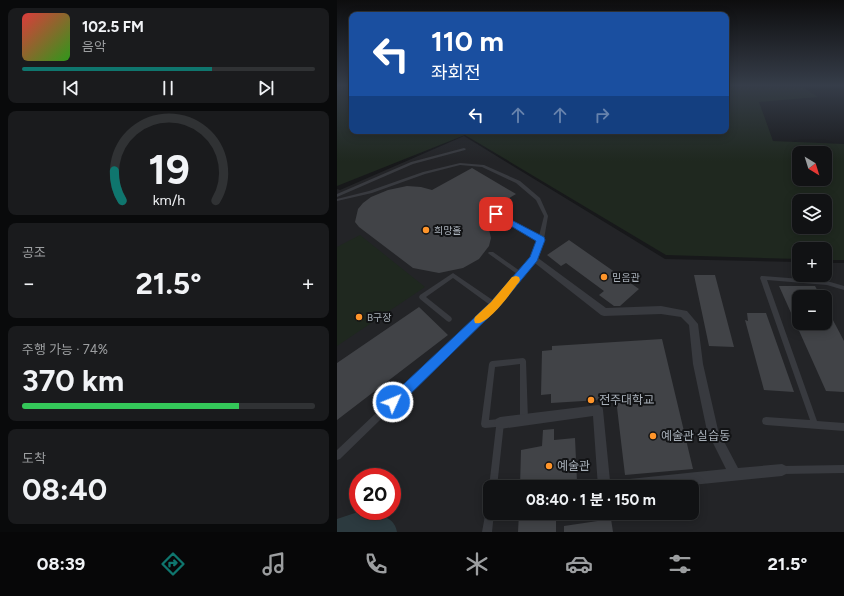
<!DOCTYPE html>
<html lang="ko">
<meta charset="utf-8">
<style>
:root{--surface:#111214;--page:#1a1b1d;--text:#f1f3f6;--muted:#9c9ea0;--line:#303234;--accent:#0f766e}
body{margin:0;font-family:Figtree,"Noto Sans KR",sans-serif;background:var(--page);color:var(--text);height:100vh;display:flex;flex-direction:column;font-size:15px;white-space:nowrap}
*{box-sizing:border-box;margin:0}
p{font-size:13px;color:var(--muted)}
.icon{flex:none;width:22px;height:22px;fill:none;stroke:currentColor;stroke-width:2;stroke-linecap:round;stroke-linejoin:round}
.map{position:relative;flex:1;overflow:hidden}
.sheet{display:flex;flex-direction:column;gap:8px;padding:8px;background:#090a0b;width:337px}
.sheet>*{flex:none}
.top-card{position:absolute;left:12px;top:12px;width:380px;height:122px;border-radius:8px;box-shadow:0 2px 10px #0003,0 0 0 1px var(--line);background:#1a4fa0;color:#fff;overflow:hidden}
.needle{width:26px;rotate:142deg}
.tools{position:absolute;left:455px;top:146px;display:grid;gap:8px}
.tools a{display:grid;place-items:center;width:40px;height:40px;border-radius:8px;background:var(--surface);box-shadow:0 2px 10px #0003,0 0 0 1px var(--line);font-size:20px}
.speed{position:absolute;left:12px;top:468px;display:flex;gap:8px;font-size:20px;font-weight:700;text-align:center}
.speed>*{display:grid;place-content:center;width:52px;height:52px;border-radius:50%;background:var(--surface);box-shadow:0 2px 10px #0003,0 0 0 1px var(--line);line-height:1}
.speed .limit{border:6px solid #d22;background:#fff;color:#111}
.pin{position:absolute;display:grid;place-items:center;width:34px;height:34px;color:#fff;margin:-17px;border-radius:8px;box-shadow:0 2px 6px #0006}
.me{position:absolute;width:44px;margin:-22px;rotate:46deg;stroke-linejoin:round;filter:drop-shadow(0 0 3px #0008)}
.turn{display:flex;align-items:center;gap:14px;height:84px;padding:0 16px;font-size:18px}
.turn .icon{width:52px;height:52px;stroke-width:2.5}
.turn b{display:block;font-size:28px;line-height:34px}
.lanes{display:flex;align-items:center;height:38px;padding:0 16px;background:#0003;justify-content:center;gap:20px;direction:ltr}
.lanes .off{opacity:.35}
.big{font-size:30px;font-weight:700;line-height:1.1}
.sheet .widget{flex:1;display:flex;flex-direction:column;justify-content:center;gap:6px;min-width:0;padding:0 14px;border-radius:8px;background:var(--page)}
.sheet .dial{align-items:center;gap:0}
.dial svg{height:104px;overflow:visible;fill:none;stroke:var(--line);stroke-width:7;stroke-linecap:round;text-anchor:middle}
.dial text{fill:var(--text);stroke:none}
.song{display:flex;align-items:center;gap:12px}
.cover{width:48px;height:48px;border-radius:6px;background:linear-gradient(135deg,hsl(0 70% 55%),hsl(110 70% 35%))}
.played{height:4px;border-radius:2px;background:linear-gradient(90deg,var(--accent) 65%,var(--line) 65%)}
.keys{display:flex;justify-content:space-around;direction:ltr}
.heat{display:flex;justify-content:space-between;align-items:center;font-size:22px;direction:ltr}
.charge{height:6px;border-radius:3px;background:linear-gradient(90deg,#34c759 74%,var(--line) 0)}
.trip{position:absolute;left:146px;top:480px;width:216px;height:40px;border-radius:8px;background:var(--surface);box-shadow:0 2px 10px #0003,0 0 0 1px var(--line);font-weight:700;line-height:40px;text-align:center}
.tabs{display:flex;height:64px;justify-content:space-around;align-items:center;background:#070708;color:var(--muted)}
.tabs .icon{width:28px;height:28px}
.tabs .selected{color:var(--accent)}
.tabs b{font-size:18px;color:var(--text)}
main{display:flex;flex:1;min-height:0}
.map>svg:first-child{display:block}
.built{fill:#232427;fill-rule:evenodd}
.green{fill:#1f281f;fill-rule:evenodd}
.water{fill:#2c3a3f}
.building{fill:#414347}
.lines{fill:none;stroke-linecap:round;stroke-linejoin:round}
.service{fill:#383a3f;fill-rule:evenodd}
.pedestrian{fill:#383a3f;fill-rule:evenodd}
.route{fill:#1a73e8;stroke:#114b97}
.slow{fill:#f59e0b}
.poi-dot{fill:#ff952a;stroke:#121315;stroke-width:1.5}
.labels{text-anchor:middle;stroke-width:4;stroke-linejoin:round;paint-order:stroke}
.poi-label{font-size:10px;fill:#a9b1ba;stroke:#121315;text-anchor:start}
.near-poi-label{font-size:12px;fill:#a9b1ba;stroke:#121315;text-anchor:start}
</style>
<main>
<section class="sheet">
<div class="widget">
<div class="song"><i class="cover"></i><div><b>102.5 FM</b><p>음악</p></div></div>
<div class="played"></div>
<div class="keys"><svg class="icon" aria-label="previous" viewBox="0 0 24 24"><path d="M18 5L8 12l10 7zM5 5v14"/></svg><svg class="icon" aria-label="pause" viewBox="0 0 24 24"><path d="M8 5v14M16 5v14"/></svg><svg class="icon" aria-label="next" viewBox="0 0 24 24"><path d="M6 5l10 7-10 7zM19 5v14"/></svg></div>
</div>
<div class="widget dial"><svg viewBox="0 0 100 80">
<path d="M14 69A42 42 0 1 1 86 69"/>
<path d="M14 69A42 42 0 0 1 8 46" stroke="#0f766e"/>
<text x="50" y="56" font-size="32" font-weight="700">19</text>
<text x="50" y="72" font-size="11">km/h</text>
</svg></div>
<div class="widget"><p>공조</p>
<div class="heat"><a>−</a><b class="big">21.5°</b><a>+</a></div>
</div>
<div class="widget"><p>주행 가능 · 74%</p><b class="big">370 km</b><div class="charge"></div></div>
<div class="widget"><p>도착</p><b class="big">08:40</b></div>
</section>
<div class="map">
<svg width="507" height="532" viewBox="0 0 507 532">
<rect width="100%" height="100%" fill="#17181a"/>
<!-- built -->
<path class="built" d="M 127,136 L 328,259 L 462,262 L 462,275 L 488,275 L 488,263 L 507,263 L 507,532 L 0,532 L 0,189 L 3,190 ZM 462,297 L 488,297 L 488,323 L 462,323 ZM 21,477 L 55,477 L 55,511 L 21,511 ZM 153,487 L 355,487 L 355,513 L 153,513 Z"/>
<!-- green -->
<path class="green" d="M 0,86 L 15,86 L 15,131 L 389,131 L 389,86 L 464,86 L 481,97 L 422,102 L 436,141 L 507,144 L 507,260 L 488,260 L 488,249 L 462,249 L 462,259 L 329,255 L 128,135 L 0,186 ZM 462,153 L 488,153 L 488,179 L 462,179 ZM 462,201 L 488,201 L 488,227 L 462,227 Z
M 23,235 L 88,287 L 0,346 L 0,247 Z"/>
<!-- water -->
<path class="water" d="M 18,513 C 34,513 57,513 60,532 L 0,532 L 0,519 Z"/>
<!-- building -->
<path class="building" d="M 135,168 L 179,194 L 142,216 L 151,225 L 154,238 L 152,246 L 142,259 L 126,268 L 102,273 L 76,268 L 22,227 L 18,222 L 21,209 L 26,203 L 34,197 L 51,190 L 70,186 L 84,187 L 95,190 Z
M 232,240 L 302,289 L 283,306 L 277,306 L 262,295 L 267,291 L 229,263 L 224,266 L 210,255 Z
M 357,275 L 378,275 L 397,347 L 372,346 Z
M 442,286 L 478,286 L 484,297 L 462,297 L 462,323 L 488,323 L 488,305 L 507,341 L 507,392 L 489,391 Z
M 82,307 L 111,335 L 0,420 L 0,363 Z
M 410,313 L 429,313 L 457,392 L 427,390 L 408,320 L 411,321 Z
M 325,339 L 356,469 L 288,475 L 279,399 L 214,403 L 214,394 L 204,395 L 205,351 L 215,350 L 215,346 Z
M 217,429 L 217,440 L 238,438 L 240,482 L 218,485 L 218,487 L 183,487 L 184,450 L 205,446 L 206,430 Z
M 182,513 L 219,513 L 219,532 L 181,532 Z
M 274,519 L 276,532 L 227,532 L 227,526 Z"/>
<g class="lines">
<!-- service -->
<path class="service" d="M 127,148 L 129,149 L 128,150 L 76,164 L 0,197 L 0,194 L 74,162 Z
M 123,163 L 147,165 L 183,181 L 203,198 L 211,216 L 207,239 L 200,258 L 159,307 L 3,459 L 0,460 L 0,450 L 153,305 L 116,278 L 89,297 L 114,317 L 115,319 L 114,321 L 112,322 L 110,321 L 83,299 L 82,297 L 83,295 L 116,273 L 157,301 L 180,274 L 152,254 L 151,253 L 152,252 L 156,252 L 183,271 L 195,257 L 201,240 L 157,214 L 159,212 L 161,213 L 202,236 L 207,216 L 199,200 L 179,183 L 145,167 L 123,165 L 88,174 L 35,193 L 0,201 L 0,199 L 32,191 L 86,172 Z
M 424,276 L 426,276 L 490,281 L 507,286 L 507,290 L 490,285 L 430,280 L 480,421 L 507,423 L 507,431 L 429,425 L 426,424 L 425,421 L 426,418 L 429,417 L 473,420 L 423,278 Z
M 186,358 L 188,359 L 189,361 L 191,420 L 190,423 L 187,424 L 184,423 L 183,420 L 183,364 L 158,367 L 152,420 L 163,419 L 166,420 L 167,423 L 160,487 L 153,487 L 153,490 L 152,487 L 159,427 L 148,428 L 145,427 L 144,424 L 152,364 L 153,362 L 155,361 Z
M 507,465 L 507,473 L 445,474 L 442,473 L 441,470 L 442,467 L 445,466 Z
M 153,506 L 153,513 L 157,513 L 155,532 L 145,532 L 149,510 L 150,507 Z"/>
<!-- pedestrian -->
<path class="pedestrian" d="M 197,255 L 269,308 L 324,306 L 350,311 L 361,324 L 366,364 L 381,430 L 401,468 L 445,464 L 449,466 L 451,470 L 449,474 L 445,476 L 335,487 L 261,487 L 256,416 L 163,429 L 159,427 L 157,423 L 159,419 L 163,417 L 261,405 L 265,406 L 266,410 L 273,481 L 389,469 L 370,431 L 356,364 L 352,325 L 344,317 L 324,314 L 267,316 L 264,315 L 194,260 L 193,258 Z"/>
</g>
<!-- sky -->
<linearGradient id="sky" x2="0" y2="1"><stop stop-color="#0d0d0e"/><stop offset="0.53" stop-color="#363d49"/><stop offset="1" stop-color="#363d49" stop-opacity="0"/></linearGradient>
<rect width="507" height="161" fill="url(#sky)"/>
<!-- route -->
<path class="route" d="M 159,212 L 207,237 L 208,240 L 200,261 L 161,308 L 61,406 L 56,408 L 52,406 L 50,402 L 52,398 L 154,302 L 193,257 L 199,241 L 157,216 L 155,214 Z"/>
<!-- slow -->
<path class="slow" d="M 179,276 L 182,277 L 183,280 L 182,282 C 175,291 150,327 138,323 L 137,320 L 138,317 L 154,302 L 175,277 Z"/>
<!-- markers -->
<g class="poi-dot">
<circle cx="89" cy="230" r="4"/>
<circle cx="267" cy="277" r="4"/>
<circle cx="22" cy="317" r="4"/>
<circle cx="254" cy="400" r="4"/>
<circle cx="316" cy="436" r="4"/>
<circle cx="212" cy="466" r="4"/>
</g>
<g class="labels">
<!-- poi labels -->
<g class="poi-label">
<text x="97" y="234">희망홀</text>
<text x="275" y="281">믿음관</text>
<text x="30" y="321">B구장</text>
</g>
<!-- near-poi labels -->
<g class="near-poi-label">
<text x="262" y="404">전주대학교</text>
<text x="324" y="440">예술관 실습동</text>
<text x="220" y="470">예술관</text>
</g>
</g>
</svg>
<div class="tools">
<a><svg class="needle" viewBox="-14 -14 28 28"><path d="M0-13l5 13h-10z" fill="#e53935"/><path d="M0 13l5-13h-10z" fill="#9c9ea0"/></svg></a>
<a><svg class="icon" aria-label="layers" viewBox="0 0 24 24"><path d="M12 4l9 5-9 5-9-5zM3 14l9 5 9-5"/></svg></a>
<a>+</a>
<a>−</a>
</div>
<div class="speed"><div class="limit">20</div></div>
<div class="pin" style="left:159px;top:214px;background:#d93025"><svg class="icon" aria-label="arrive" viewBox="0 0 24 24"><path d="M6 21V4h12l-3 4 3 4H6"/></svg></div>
<svg class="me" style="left:56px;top:402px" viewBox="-20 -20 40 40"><circle r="17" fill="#1a73e8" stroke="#fff" stroke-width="3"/><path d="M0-11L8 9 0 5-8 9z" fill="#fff"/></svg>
<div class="trip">08:40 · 1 분 · 150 m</div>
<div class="top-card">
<div class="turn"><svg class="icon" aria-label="left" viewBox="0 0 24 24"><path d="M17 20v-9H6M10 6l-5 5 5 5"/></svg><div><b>110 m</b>좌회전</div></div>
<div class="lanes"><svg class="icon" aria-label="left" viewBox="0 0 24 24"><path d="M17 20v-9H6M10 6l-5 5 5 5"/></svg><svg class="icon off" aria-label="ahead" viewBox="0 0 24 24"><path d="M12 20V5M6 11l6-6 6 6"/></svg><svg class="icon off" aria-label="ahead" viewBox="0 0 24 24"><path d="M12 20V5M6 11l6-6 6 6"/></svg><svg class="icon off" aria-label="right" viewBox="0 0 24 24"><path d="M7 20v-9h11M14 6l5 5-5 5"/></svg></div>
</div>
</div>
</main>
<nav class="tabs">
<b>08:39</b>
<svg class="icon selected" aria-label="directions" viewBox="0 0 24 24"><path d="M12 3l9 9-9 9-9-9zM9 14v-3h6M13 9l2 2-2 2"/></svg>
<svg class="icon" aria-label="music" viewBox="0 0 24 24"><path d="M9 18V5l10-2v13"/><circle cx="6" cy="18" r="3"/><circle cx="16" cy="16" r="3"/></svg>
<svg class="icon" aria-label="phone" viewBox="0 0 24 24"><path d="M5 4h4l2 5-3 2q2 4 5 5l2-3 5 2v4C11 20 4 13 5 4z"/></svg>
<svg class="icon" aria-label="climate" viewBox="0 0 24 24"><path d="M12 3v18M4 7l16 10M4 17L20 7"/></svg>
<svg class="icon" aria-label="car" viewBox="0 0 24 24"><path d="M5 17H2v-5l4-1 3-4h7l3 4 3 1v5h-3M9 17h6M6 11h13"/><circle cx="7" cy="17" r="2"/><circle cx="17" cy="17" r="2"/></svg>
<svg class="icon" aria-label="filters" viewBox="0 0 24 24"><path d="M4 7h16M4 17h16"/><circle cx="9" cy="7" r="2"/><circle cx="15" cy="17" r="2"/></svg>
<b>21.5°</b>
</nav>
